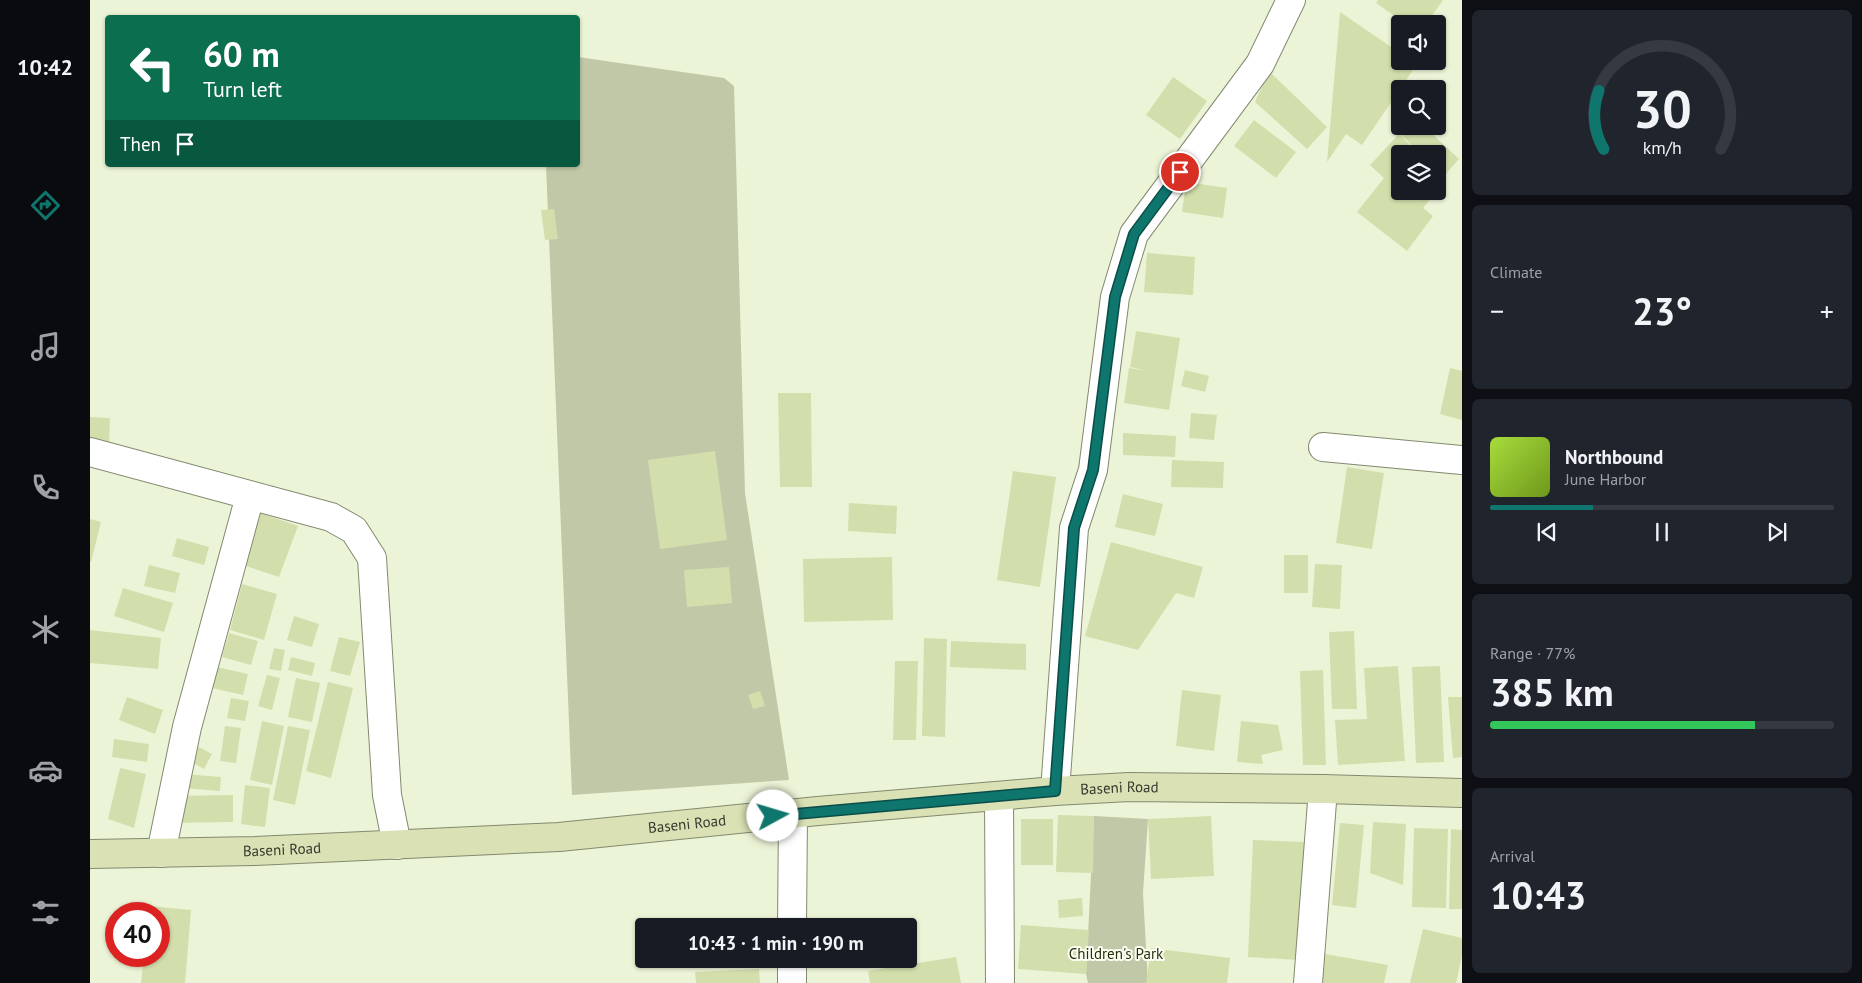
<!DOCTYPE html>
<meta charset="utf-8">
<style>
:root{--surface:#171b24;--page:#20242c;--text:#f1f3f6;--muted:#9ea1a6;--line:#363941;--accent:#0f766e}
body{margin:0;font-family:"PT Sans",sans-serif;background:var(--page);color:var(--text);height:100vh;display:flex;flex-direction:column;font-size:19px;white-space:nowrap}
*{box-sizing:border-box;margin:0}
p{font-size:16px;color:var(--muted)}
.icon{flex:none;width:28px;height:28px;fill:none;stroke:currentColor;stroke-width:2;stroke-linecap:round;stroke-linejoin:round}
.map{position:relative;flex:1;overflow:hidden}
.side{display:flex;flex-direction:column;gap:10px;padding:10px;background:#0d0f14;width:400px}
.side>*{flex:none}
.guide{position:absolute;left:15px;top:15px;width:475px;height:152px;border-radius:5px;box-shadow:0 1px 4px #0004;background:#0b6e4f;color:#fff;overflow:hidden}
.buttons{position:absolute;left:1301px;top:15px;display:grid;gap:10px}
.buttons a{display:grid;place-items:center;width:55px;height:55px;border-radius:5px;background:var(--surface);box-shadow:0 1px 4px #0004;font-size:25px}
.speed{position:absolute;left:15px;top:902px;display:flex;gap:10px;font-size:25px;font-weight:700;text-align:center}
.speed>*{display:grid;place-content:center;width:65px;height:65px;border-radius:50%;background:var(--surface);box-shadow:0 1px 4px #0004;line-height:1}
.speed .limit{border:8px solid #d22;background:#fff;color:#111}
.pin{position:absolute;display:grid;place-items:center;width:42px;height:42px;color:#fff;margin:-21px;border:2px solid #fff;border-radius:50%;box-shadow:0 1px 5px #0007}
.me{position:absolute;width:55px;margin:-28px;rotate:84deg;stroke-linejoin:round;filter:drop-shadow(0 0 4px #0008)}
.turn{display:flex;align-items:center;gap:18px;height:105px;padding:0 15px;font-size:22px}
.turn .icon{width:65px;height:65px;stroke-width:2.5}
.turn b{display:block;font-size:35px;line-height:42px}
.then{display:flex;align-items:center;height:48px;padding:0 15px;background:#0003;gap:10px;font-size:19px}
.big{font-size:38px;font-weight:600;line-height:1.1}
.side .tile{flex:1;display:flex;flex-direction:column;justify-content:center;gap:8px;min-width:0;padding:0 18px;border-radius:8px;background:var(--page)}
.side .dial{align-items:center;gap:0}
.dial svg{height:130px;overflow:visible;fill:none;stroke:var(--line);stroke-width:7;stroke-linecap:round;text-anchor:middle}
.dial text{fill:var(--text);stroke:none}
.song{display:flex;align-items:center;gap:15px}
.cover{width:60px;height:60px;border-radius:8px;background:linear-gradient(135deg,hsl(80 70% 55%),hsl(80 70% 35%))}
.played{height:5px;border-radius:2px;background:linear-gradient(90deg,var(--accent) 30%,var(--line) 30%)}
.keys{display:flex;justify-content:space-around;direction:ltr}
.heat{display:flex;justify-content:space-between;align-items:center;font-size:28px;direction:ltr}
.charge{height:8px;border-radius:4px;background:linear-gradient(90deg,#34c759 77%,var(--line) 0)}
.trip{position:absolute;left:545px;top:918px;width:282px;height:50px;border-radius:5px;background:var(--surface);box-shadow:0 1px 4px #0004;font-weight:600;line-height:50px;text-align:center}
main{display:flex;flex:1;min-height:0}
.menu{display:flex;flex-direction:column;width:90px;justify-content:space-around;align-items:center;background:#090b0e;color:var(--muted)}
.menu .icon{width:35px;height:35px}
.menu .current{color:var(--accent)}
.menu b{font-size:22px;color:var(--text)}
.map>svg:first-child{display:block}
.green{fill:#c0c8a8}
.building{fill:#d2dfac}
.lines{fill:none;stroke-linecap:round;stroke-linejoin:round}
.street-casing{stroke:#82896f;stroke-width:30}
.secondary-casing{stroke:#82896f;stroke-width:30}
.street{stroke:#fff;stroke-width:28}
.secondary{stroke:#dae1b5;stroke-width:28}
.route-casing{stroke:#0a4d48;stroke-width:12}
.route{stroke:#0f766e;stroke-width:9}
.labels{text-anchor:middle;stroke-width:4;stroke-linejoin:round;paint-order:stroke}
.street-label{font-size:15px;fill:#36392e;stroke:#fbfff3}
.park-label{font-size:15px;fill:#282f08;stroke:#fbfff3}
</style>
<main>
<nav class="menu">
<b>10:42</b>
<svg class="icon current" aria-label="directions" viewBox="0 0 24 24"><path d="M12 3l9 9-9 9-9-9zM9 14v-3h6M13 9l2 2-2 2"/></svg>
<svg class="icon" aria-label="music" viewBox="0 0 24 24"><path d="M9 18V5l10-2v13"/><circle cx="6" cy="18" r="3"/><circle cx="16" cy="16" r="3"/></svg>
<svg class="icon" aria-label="phone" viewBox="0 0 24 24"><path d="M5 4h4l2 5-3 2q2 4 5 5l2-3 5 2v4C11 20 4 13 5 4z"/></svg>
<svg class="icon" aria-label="climate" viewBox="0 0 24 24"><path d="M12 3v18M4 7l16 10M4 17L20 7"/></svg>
<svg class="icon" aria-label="car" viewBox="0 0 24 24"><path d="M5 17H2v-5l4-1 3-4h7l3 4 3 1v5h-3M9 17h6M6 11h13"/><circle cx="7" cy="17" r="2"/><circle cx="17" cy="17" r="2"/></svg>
<svg class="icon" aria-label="filters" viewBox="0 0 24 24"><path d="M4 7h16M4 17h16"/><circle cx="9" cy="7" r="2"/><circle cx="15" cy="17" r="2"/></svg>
</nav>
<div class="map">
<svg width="1372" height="983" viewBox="0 0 1372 983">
<rect width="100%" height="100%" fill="#ecf4d7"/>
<!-- green -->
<path class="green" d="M 488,57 L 634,78 L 644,86 L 655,493 L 699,780 L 482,795 L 456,165 L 488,165 Z
M 1004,816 L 1058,819 L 1053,893 L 1058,983 L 998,983 L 996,974 Z"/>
<!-- building -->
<path class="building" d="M 1288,0 L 1353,0 L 1336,24 L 1316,24 L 1286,3 Z
M 1250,12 L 1310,53 L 1310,61 L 1322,61 L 1327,64 L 1272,145 L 1256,134 L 1237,162 Z
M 1179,71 L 1237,127 L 1217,149 L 1165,102 Z
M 1083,77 L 1117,101 L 1090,139 L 1056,115 Z
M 1164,120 L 1206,152 L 1186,178 L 1144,146 Z
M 1318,126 L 1334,126 L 1369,159 L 1354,176 L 1348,170 L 1348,154 L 1331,154 L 1310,134 Z
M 1309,134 L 1329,154 L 1310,154 L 1310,191 L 1347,191 L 1333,208 L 1343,216 L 1317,251 L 1267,212 L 1294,178 L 1280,165 Z
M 1348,171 L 1354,178 L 1348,189 Z
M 1096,182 L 1137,188 L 1133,218 L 1092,212 Z
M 464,209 L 468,239 L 455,240 L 451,210 Z
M 1057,253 L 1105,257 L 1103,295 L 1054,292 Z
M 1046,331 L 1090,338 L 1079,410 L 1034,403 L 1039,368 L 1057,371 L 1040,367 Z
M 1360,368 L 1372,371 L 1372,420 L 1350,414 Z
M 1095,370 L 1119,376 L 1115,392 L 1091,386 Z
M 688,393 L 721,393 L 722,487 L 690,487 Z
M 1101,413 L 1127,415 L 1124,440 L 1099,438 Z
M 0,417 L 20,418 L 19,442 L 0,441 Z
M 1033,433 L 1086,436 L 1085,457 L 1033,455 Z
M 625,451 L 637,540 L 570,549 L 558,460 Z
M 1082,460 L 1134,462 L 1133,488 L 1081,487 Z
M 1257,467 L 1294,473 L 1282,549 L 1246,543 Z
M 923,471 L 966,477 L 950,587 L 907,580 Z
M 1033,494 L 1073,504 L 1065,536 L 1025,527 Z
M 759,503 L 807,506 L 806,534 L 758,531 Z
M 171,513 L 208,526 L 189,577 L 153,565 Z
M 0,519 L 11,522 L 1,562 L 0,562 Z
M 87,538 L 119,547 L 114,565 L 82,556 Z
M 1021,542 L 1113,567 L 1104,598 L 1086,593 L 1048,650 L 995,636 Z
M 1194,555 L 1218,555 L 1218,593 L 1194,593 Z
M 802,557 L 803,620 L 714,622 L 713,559 Z
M 1225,564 L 1252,565 L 1250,609 L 1222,607 Z
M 59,565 L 90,573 L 85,593 L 54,586 Z
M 639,567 L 642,603 L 597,607 L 594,570 Z
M 152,584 L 187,594 L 174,640 L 140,630 Z
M 33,588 L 83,603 L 74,632 L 24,616 Z
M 204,616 L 229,624 L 222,647 L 197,640 Z
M 0,630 L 71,638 L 68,669 L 0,663 Z
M 1264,631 L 1267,709 L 1242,709 L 1239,632 Z
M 139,633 L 168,641 L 161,665 L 132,657 Z
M 249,637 L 270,642 L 260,676 L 240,671 Z
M 834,638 L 857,639 L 855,737 L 832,736 Z
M 861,641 L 936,644 L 936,670 L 860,667 Z
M 184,648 L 195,650 L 191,671 L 179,669 Z
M 201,657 L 225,663 L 222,676 L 198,670 Z
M 805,661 L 828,661 L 826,740 L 803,740 Z
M 118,665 L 158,674 L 153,695 L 113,686 Z
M 1308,666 L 1315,761 L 1248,765 L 1245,720 L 1277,719 L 1274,668 Z
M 1350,666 L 1354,762 L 1326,763 L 1322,667 Z
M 1233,670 L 1236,765 L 1213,765 L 1210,671 Z
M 177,675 L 190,678 L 182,710 L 168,706 Z
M 206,678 L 230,683 L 222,722 L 198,717 Z
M 238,682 L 263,688 L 241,778 L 216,771 Z
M 1092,690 L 1131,695 L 1124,751 L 1086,746 Z
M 670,691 L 675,706 L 663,709 L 658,695 Z
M 37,697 L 73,710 L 65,734 L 29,720 Z
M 1358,697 L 1372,697 L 1372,757 L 1363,758 Z
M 141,698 L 159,701 L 155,721 L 137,718 Z
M 172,721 L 194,726 L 182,785 L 160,780 Z
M 1151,721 L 1188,725 L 1193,750 L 1171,755 L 1173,764 L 1147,762 Z
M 135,726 L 151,728 L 146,763 L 130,761 Z
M 198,726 L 220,730 L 205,805 L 183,800 Z
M 24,739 L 59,744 L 57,762 L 22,757 Z
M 109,747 L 122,754 L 114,769 L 101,762 Z
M 30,768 L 56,774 L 44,828 L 18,819 Z
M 81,773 L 131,777 L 130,791 L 80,787 Z
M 155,785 L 180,788 L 175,827 L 151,824 Z
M 143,795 L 143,822 L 80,823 L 79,796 Z
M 968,815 L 1004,816 L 1003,873 L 966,872 Z
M 1121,816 L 1124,876 L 1061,879 L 1058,819 Z
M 931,819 L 963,819 L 963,865 L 931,865 Z
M 1283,822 L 1316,824 L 1313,885 L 1280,873 Z
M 1250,823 L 1274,825 L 1266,908 L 1242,905 Z
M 1324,828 L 1358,829 L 1356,908 L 1322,907 Z
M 1361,829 L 1372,830 L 1372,909 L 1359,909 Z
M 1163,840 L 1215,842 L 1209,960 L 1158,957 Z
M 992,898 L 993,916 L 969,918 L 968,900 Z
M 59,906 L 101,910 L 95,983 L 51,983 L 54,956 L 69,956 L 69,914 L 58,914 Z
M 931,925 L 999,930 L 996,974 L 928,969 Z
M 1333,929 L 1372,938 L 1372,956 L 1366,983 L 1320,983 Z
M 1061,948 L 1140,958 L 1137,983 L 1056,983 Z
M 1229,953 L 1298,965 L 1294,983 L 1225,983 Z
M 866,957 L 871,983 L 780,983 L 778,971 Z
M 669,969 L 670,983 L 606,983 L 605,972 Z"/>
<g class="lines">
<!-- street casing -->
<g class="street-casing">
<path id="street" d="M 1233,447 L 1372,460
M 0,452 L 241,517 L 264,530 L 282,558 L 297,795 L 307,845
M 965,791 L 984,528 L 1003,470 L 1025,297 L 1044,234 L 1170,64 L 1201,0
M 909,796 L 910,983
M 71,853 L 97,727 L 160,496
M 702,926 L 703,814
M 702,983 L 702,959
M 1218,983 L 1233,789"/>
</g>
<!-- secondary casing -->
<g class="secondary-casing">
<g id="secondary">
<path id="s1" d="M 0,854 L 165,851 L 469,837 L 728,811 L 965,791 L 1039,787 L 1233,789 L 1372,793"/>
</g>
</g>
<!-- street -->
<use href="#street" class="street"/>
<!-- secondary -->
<use href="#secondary" class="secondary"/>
</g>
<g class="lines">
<!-- route casing -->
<g class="route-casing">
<path id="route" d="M 683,816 L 965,791 L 984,528 L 1003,470 L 1025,297 L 1044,234 L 1090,172"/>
</g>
<!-- route -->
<use href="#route" class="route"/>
</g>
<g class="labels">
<!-- street labels -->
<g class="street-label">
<text dy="5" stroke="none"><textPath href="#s1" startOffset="1032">Baseni Road</textPath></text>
<text dy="5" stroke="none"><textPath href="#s1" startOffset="598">Baseni Road</textPath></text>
<text dy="5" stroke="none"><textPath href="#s1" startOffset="192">Baseni Road</textPath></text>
</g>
<!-- park labels -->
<g class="park-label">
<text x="1026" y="959">Children's Park</text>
</g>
</g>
</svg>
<div class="buttons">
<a><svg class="icon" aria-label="sound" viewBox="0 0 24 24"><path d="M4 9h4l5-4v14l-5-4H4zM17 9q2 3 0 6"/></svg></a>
<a><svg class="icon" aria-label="search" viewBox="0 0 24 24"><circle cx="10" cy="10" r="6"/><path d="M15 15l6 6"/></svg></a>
<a><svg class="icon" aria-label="layers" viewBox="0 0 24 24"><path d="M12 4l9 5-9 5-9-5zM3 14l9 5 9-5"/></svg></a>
</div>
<div class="speed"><div class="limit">40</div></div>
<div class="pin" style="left:1090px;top:172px;background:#d93025"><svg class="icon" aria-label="arrive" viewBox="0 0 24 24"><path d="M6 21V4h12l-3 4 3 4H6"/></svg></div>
<svg class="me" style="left:683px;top:816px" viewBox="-20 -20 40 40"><circle r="19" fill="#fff"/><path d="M0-13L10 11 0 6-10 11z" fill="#0f766e"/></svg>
<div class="trip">10:43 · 1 min · 190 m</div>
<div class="guide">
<div class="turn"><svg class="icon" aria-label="left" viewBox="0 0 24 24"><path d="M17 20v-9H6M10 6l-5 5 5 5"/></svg><div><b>60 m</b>Turn left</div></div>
<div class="then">Then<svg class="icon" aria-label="arrive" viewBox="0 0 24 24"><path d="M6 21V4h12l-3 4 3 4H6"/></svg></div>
</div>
</div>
<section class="side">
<div class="tile dial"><svg viewBox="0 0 100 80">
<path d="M14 69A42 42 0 1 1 86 69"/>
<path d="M14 69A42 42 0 0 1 11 33" stroke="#0f766e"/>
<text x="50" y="56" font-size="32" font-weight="700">30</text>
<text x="50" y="72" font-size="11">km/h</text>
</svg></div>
<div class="tile"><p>Climate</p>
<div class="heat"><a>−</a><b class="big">23°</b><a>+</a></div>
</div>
<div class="tile">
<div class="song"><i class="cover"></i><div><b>Northbound</b><p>June Harbor</p></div></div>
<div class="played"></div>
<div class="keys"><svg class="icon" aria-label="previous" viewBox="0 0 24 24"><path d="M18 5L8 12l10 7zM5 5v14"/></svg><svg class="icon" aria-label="pause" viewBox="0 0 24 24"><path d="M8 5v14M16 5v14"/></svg><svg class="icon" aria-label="next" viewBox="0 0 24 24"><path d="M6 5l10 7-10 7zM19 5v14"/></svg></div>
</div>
<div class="tile"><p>Range · 77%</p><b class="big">385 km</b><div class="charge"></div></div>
<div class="tile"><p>Arrival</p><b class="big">10:43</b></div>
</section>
</main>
